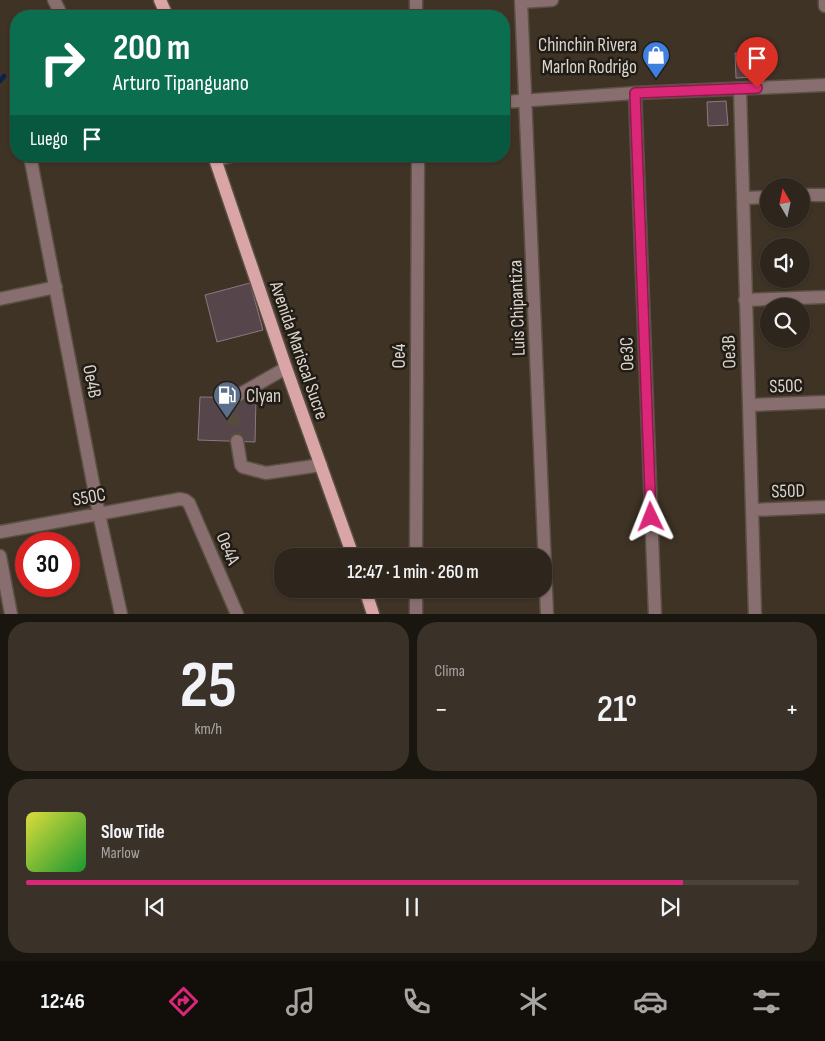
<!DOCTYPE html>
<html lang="es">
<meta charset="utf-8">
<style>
:root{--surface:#2e261c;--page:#3a3229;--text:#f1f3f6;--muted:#a7a5a3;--line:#49433b;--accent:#db2777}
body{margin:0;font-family:"Sofia Sans Condensed",sans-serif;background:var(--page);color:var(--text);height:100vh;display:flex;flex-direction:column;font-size:19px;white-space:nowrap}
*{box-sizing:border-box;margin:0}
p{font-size:16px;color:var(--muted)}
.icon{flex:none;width:28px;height:28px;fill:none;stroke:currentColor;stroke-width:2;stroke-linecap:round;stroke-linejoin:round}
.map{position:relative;height:614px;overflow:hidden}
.panel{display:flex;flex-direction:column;gap:8px;padding:8px;background:#19150f;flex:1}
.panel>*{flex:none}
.hud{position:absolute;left:10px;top:10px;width:500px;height:152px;border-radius:20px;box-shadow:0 1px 4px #0004,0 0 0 1px var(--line);background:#0b6e4f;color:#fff;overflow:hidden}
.needle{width:32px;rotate:351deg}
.buttons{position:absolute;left:760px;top:178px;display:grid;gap:10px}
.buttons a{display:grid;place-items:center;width:50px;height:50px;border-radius:50%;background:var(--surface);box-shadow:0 1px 4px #0004,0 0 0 1px var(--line);font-size:25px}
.speed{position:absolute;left:15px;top:532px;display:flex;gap:10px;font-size:25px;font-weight:700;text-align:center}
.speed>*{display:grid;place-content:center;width:65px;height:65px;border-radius:50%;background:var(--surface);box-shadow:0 1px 4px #0004,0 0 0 1px var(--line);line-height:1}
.speed .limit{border:8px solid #d22;background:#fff;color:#111}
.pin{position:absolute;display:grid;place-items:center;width:42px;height:42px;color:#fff;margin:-51px -21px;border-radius:50% 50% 50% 0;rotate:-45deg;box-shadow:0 0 5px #0007}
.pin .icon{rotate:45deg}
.me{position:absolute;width:55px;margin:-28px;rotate:358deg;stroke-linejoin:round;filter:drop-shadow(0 0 4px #0008)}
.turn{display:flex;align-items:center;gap:18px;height:105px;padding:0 20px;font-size:22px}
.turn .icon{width:65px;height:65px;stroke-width:2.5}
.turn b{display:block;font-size:35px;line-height:42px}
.then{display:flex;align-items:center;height:48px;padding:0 20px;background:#0003;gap:10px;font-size:19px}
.big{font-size:38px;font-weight:600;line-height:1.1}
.panel .card{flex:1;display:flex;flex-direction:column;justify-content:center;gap:8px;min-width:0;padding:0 18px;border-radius:20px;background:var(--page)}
.panel .dial{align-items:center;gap:0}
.dial b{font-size:65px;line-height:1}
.song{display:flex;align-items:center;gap:15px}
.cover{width:60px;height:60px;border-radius:8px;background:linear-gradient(135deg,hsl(60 70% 55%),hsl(130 70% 35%))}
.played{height:5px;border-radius:2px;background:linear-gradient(90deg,var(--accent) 85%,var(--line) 85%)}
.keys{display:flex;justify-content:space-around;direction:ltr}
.heat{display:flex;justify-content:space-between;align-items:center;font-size:28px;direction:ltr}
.panel .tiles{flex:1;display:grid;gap:8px;grid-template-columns:1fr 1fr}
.card:last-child{grid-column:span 2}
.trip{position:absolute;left:274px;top:548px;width:278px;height:50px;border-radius:20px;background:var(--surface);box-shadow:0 1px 4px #0004,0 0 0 1px var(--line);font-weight:600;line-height:50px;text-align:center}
.tabs{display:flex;height:80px;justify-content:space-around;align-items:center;background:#120f0b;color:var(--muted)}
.tabs .icon{width:35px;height:35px}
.tabs .selected{color:var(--accent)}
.tabs b{font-size:22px;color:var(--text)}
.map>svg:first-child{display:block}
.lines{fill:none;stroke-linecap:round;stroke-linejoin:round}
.stream{stroke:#0a2347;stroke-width:4.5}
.building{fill:#57454c;stroke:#8d7981}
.minor-tunnel{stroke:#564b3e;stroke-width:12;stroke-dasharray:12 6;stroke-linecap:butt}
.minor-casing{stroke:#5a5043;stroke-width:15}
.major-casing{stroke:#5a5043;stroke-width:15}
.minor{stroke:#886e6f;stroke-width:12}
.major{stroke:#daa5a7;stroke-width:12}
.route-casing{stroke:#8e194d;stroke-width:12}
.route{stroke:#db2777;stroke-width:9}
.labels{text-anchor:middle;stroke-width:5;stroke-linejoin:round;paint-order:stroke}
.poi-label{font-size:19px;fill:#dbd5cc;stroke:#211c16;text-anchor:end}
.street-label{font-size:19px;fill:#dbd5cc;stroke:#211c16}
</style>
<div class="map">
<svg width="825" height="614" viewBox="0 0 825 614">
<rect width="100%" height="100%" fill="#3e3325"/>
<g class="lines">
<!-- stream -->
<path class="stream" d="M 0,81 L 4,76"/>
</g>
<!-- building -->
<path class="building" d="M 735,53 L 755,53 L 755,77 L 736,78 Z
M 726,101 L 728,125 L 708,126 L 707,102 Z
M 250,283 L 263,330 L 217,342 L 205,295 Z
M 200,397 L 256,398 L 255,442 L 198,440 Z"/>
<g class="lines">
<!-- minor-tunnel -->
<path class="minor-tunnel" d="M 235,397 L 232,410 L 237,441"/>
<!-- minor casing -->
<g class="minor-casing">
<path id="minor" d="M 54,0 L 62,16
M 416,0 L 416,16
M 521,0 L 547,614
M 825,0 L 825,6
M 521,2 L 552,0
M 740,89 L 755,614
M 635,93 L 655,614
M 504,102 L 635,93 L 825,85
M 30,156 L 99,514 L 121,614
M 216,160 L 231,156
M 801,195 L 825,195
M 744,198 L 769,197
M 0,299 L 56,287
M 745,300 L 825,297
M 235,397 L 286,368
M 749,405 L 825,402
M 237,441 L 241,465 L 243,467 L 266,473 L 321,465
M 753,510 L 825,507
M 0,532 L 180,499 L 185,500 L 189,503 L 237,614
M 0,556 L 11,614
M 416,556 L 418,156
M 416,614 L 416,589"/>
</g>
<!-- major casing -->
<g class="major-casing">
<path id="major" d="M 160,0 L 167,16
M 214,156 L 286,368 L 353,556
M 365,589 L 373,614"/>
</g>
<!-- minor -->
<use href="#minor" class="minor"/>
<!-- major -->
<use href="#major" class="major"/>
</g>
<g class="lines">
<!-- route casing -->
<g class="route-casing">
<path id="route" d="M 651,517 L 635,93 L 757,88"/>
</g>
<!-- route -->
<use href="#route" class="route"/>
</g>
<!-- icons -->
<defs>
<g id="shop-pin" transform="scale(1.4375)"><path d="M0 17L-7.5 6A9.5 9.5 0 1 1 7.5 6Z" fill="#3f7fe0" stroke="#211c16"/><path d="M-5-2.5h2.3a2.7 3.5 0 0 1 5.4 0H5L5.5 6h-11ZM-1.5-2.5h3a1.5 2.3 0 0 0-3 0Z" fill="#fff"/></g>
<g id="fuel-pin" transform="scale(1.4375)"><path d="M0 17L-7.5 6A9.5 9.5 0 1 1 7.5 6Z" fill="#5c6f8a" stroke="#211c16"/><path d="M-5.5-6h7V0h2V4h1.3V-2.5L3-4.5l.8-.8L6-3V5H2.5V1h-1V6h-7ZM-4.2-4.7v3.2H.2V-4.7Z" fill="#fff"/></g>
</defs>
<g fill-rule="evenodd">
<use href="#shop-pin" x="656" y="55"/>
<use href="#fuel-pin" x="227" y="395"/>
</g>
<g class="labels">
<!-- poi labels -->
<g class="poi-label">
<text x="637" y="51">Chinchin Rivera<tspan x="637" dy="22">Marlon Rodrigo</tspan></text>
<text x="246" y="402" text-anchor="start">Clyan</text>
</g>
<!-- street labels -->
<g class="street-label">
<text transform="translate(516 308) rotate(-92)" y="7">Luis Chipantiza</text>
<text transform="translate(300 350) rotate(71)" y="7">Avenida Mariscal Sucre</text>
<text transform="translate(728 352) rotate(-92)" y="7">Oe3B</text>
<text transform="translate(626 354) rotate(-92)" y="7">Oe3C</text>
<text transform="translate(398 356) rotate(-90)" y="7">Oe4</text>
<text transform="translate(93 381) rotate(79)" y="7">Oe4B</text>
<text transform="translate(786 385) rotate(-2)" y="7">S50C</text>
<text transform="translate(788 490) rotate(-2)" y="7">S50D</text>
<text transform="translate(89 496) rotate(-10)" y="7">S50C</text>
<text transform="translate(229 548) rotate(67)" y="7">Oe4A</text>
</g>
</g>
</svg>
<div class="buttons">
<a><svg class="needle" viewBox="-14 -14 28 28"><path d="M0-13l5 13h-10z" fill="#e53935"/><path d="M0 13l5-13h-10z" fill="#a7a5a3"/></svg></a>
<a><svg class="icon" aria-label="sound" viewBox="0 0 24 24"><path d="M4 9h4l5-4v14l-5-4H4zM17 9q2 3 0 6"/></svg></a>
<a><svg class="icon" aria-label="search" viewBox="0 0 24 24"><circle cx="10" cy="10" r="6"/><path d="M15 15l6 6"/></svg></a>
</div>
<div class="speed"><div class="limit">30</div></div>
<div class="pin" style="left:757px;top:88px;background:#d93025"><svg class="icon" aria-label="arrive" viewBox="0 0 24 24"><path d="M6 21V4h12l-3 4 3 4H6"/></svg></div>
<svg class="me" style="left:651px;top:517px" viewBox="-20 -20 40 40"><path d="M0-17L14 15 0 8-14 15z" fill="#db2777" stroke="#fff" stroke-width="4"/></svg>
<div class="trip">12:47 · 1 min · 260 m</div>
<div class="hud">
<div class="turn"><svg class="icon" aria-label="right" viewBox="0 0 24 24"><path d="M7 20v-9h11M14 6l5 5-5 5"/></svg><div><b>200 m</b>Arturo Tipanguano</div></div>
<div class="then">Luego<svg class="icon" aria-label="arrive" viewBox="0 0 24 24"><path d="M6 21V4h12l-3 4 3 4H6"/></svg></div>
</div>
</div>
<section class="panel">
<div class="tiles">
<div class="card dial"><b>25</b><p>km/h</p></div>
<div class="card"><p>Clima</p>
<div class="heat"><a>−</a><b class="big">21°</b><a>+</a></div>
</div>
<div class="card">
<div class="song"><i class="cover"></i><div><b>Slow Tide</b><p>Marlow</p></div></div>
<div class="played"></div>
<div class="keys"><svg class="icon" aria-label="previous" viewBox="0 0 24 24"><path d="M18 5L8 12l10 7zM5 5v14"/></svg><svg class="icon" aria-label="pause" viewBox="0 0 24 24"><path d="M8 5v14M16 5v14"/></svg><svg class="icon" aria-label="next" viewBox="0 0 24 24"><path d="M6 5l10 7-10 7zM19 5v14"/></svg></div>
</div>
</div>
</section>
<nav class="tabs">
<b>12:46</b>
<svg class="icon selected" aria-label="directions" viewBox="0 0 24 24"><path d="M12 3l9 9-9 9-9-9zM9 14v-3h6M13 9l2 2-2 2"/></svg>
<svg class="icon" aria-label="music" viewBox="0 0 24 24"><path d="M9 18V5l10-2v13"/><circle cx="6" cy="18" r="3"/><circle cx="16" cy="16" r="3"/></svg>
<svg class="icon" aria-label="phone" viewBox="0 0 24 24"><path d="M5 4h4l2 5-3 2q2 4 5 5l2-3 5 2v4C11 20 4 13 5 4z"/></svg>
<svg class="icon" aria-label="climate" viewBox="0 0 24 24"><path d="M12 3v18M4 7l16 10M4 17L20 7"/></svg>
<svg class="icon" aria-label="car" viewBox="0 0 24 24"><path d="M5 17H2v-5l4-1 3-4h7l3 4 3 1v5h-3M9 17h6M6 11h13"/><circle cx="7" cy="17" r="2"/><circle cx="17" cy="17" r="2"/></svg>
<svg class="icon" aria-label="filters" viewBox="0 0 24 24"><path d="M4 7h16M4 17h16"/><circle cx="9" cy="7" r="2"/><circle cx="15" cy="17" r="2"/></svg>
</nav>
